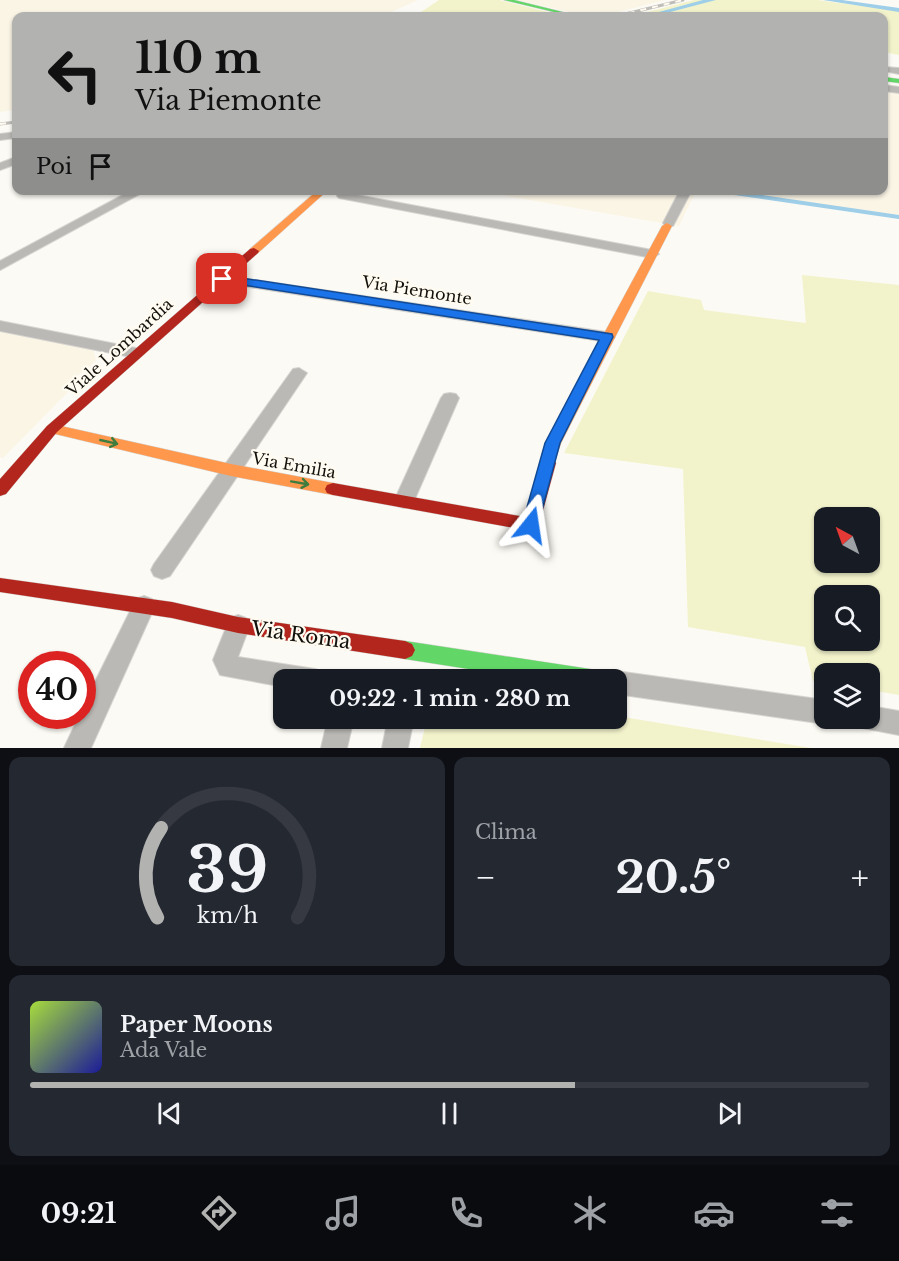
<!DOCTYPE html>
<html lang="it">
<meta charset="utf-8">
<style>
:root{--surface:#171b24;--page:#242831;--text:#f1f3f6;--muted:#9ea1a6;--line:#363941;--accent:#b2b2b1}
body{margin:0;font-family:"Libre Baskerville",serif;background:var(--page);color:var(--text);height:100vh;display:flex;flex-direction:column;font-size:22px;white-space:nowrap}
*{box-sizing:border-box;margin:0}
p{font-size:20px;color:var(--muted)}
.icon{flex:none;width:33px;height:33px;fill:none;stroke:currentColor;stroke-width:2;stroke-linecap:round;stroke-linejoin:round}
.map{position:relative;height:748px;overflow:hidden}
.panel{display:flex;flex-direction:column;gap:9px;padding:9px;background:#0d0f14;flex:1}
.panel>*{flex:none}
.banner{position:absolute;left:12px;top:12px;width:876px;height:183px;border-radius:12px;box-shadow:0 2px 4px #0004;background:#b2b2b1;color:#111;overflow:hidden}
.needle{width:39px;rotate:319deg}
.buttons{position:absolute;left:814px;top:507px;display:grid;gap:12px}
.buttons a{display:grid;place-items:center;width:66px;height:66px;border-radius:12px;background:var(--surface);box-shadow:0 2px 4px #0004;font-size:30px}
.speed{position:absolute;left:18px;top:651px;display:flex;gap:12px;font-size:30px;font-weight:700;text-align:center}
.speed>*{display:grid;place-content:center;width:78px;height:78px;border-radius:50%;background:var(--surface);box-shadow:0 2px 4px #0004;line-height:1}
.speed .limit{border:9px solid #d22;background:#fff;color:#111}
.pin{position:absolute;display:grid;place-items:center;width:51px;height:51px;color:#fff;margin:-26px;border-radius:12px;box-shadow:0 3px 9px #0006}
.me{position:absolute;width:66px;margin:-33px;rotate:15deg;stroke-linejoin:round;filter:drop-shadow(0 0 4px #0008)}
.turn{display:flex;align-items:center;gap:21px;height:126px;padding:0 24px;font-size:27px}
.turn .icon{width:78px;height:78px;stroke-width:2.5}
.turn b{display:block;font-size:42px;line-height:51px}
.then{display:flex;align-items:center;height:57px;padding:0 24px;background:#0003;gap:12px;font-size:22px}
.big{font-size:45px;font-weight:700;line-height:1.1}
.panel .card{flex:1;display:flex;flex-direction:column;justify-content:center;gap:9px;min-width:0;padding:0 21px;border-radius:12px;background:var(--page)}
.panel .dial{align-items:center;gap:0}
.dial svg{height:156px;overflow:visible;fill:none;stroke:var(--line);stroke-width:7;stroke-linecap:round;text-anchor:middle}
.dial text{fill:var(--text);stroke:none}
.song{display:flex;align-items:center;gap:18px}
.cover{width:72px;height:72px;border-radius:9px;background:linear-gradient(135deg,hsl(80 70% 55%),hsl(240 70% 35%))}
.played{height:6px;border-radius:3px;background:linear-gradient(90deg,var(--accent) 65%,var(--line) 65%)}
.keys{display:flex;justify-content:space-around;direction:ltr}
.heat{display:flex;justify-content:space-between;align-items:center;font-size:33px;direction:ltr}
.panel .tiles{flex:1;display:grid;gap:9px;grid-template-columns:1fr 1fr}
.card:last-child{grid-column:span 2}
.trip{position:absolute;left:273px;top:669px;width:354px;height:60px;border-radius:12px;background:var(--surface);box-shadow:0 2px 4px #0004;font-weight:700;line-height:60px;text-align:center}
.menu{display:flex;height:96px;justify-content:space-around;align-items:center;background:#090b0e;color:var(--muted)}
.menu .icon{width:42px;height:42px}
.menu .active{color:var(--accent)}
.menu b{font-size:27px;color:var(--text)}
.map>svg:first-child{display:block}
.built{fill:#fbf5e6}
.green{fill:#f2f3cb;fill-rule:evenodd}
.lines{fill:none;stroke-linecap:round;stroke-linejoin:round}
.stream{stroke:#9ecee8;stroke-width:4}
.canal{fill:#9ecee8;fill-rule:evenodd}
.street-casing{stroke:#d6d4d0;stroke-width:2}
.fast-casing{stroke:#d6d4d0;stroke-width:1}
.slow-casing{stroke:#d6d4d0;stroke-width:1}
.jam-casing{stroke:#d6d4d0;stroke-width:1}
.street{fill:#bbb9b5;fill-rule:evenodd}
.fast{fill:#63d668;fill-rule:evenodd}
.slow{fill:#ff974d;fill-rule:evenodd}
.jam{fill:#b3261e;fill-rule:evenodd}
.rail-casing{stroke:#bfbdb8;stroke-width:3}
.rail{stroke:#fffbf1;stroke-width:2;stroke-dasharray:6;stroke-linecap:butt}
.oneway{stroke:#3f7d3f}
.route{fill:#1a73e8;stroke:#114b97;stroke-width:1.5}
.labels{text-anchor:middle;stroke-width:4.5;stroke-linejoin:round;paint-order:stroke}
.street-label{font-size:16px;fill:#13110c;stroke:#fffbf1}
.near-street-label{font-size:20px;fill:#13110c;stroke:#fffbf1}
</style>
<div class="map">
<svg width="899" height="748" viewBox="0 0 899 748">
<rect width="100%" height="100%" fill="#fcfaf4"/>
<!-- built -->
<path class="built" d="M 0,0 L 418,0 L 382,16 L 16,16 L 16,110 L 0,112 Z
M 517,0 L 665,0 L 602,16 L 587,16 Z
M 884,86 L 899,88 L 899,215 L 725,191 L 884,190 Z
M 478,191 L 696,191 L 679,226 Z
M 0,331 L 93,349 L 96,361 L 63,387 L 73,387 L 3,458 L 0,457 Z"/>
<!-- green -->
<path class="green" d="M 439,0 L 499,0 L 564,16 L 415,16 Z
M 694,0 L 817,0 L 899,11 L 899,55 L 884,52 L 884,16 L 632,16 Z
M 802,275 L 899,285 L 899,695 L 870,690 L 870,674 L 825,674 L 825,683 L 813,681 L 805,647 L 688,627 L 683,469 L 564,453 L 648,291 L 701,300 L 704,310 L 806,323 ZM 825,518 L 870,518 L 870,562 L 825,562 ZM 825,596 L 870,596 L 870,640 L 825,640 Z
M 617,716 L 811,748 L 420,748 L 427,719 L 616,718 Z"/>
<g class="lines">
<!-- stream -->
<path class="stream" d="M 714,190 L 899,217"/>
<!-- canal -->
<path class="canal" d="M 703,0 L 716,0 L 655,16 L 644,16 Z
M 823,0 L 842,0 L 899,8 L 899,12 Z"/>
<!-- street casing -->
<g class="street-casing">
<path id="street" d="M 884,67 L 899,68 L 899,74 L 884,71 Z
M 884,85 L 899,87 L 899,93 L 884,91 Z
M 16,132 L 16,138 L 0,140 L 0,134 Z
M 16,157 L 16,164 L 0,170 L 0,163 Z
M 132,190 L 147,190 L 0,270 L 0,261 Z
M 342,190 L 355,190 L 352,194 L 652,250 L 659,254 L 652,258 L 339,198 L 337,196 Z
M 680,190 L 692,190 L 673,226 L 665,226 L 663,223 Z
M 221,275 L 607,332 L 615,337 L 607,342 L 216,282 L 214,279 L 216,276 Z
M 0,321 L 136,348 L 144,353 L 136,358 L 0,331 Z
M 299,368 L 307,373 L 170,576 L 162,579 L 154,576 L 151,570 L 154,564 L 293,369 Z
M 450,393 L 456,394 L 459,398 L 414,501 L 411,506 L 404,508 L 397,506 L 394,501 L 441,398 L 444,394 Z
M 144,596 L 152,599 L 155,606 L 91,748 L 64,748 L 79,716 L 82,716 L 82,708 L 136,599 Z
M 238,615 L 246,618 L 250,625 L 238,657 L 315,669 L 324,672 L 327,680 L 284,680 L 284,687 L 220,675 L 213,660 L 230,618 Z
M 616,671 L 825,700 L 825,718 L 835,718 L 825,724 L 616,694 L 616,680 L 605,680 L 607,674 Z
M 870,706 L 899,711 L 899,735 L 857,727 L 853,718 L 870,718 Z
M 328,718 L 354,718 L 347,748 L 321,748 Z
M 388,718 L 414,718 L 408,748 L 382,748 Z"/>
</g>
<!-- fast casing -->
<g class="fast-casing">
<path id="fast" d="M 504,0 L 514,0 L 579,16 L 571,16 Z
M 884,77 L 899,79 L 899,83 L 884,81 Z
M 405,641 L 603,671 L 610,673 L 613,680 L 539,680 L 405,659 L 398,656 L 395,650 L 398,644 Z"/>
</g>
<!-- slow casing -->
<g class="slow-casing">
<path id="slow" d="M 318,190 L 328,190 L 258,253 L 250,253 L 250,249 Z
M 667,223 L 672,226 L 561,443 L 553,467 L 543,467 L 540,463 L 545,443 L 662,226 Z
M 52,424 L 231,464 L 333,483 L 339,485 L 341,489 L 339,493 L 333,495 L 231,476 L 47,432 L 45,429 L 47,426 Z"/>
</g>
<!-- jam casing -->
<g class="jam-casing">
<path id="jam" d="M 254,248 L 259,251 L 258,253 L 57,432 L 6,494 L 0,496 L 0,479 L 47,426 L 250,249 Z
M 548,458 L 553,459 L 556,463 L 539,525 L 537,530 L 531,531 L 333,495 L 327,493 L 325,489 L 327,485 L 333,483 L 525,517 L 540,463 L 543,459 Z
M 0,578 L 172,602 L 238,617 L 405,641 L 412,644 L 415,650 L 412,656 L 405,659 L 238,633 L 172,618 L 0,592 Z"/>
</g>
<!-- street -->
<use href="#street" class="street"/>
<!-- fast -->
<use href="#fast" class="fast"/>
<!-- slow -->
<use href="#slow" class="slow"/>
<!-- jam -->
<use href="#jam" class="jam"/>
<!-- rail casing -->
<g class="rail-casing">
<path id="rail" d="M 617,16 L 683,0
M 0,124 L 16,122"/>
</g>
<!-- rail -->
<use href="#rail" class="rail"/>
</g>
<!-- one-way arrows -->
<defs><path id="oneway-shaft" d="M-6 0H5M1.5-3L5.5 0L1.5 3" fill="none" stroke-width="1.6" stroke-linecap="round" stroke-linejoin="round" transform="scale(1.5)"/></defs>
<g class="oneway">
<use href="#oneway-shaft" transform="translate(109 442) rotate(13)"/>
<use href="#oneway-shaft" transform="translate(300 483) rotate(10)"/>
</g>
<!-- route -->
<path class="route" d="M 222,275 L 612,334 L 613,337 L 560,443 L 537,529 L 531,531 L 525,529 L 522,525 L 545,443 L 599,340 L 217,281 L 217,276 Z"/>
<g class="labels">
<!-- street labels -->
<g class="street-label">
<text transform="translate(417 290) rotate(9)" y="6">Via Piemonte</text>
<text transform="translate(119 347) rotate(-42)" y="6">Viale Lombardia</text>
<text transform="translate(294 465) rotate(10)" y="6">Via Emilia</text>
</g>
<!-- near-street labels -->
<g class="near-street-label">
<text transform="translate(301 635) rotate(8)" y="7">Via Roma</text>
</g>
</g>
</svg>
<div class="buttons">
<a><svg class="needle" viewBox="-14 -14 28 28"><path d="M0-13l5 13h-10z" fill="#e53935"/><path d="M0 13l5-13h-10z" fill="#9ea1a6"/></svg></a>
<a><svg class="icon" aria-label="search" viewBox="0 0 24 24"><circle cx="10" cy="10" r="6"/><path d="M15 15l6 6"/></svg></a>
<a><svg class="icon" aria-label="layers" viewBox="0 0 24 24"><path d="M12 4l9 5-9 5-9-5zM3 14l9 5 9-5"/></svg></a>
</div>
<div class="speed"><div class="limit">40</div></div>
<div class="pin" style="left:222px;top:279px;background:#d93025"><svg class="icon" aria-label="arrive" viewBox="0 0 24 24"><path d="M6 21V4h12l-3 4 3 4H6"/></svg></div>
<svg class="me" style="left:531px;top:525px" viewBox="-20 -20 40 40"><path d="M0-17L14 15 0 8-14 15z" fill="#1a73e8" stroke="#fff" stroke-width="4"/></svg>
<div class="trip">09:22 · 1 min · 280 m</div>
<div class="banner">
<div class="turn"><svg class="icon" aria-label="left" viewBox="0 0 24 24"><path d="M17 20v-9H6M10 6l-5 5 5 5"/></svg><div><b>110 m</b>Via Piemonte</div></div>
<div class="then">Poi<svg class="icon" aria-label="arrive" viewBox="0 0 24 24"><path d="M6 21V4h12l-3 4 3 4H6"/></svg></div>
</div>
</div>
<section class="panel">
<div class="tiles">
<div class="card dial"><svg viewBox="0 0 100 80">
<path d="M14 69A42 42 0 1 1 86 69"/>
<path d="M14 69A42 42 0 0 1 16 23" stroke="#b2b2b1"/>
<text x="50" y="56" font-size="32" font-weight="700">39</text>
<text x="50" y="72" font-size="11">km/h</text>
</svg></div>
<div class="card"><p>Clima</p>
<div class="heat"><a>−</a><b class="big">20.5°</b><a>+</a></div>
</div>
<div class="card">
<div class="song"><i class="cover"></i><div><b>Paper Moons</b><p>Ada Vale</p></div></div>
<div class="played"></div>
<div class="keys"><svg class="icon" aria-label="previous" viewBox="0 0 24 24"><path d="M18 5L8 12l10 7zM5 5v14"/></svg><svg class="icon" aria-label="pause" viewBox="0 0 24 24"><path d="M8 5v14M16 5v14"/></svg><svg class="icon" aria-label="next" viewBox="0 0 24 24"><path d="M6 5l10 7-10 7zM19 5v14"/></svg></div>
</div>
</div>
</section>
<nav class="menu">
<b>09:21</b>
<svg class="icon active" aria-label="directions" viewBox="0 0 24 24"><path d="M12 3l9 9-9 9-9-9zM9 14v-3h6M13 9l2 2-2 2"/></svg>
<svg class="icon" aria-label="music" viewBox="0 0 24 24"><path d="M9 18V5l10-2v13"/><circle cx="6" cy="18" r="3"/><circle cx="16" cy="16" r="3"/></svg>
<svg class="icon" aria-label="phone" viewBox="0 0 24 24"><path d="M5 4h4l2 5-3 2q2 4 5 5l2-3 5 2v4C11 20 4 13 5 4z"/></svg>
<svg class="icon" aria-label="climate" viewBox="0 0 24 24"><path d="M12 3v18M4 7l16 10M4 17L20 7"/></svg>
<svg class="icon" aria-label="car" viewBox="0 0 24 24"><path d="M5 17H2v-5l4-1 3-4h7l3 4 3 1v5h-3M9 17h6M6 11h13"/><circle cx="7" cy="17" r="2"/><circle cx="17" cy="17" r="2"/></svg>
<svg class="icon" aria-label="filters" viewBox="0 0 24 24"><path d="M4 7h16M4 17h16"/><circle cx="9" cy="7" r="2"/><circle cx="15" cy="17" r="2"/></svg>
</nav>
